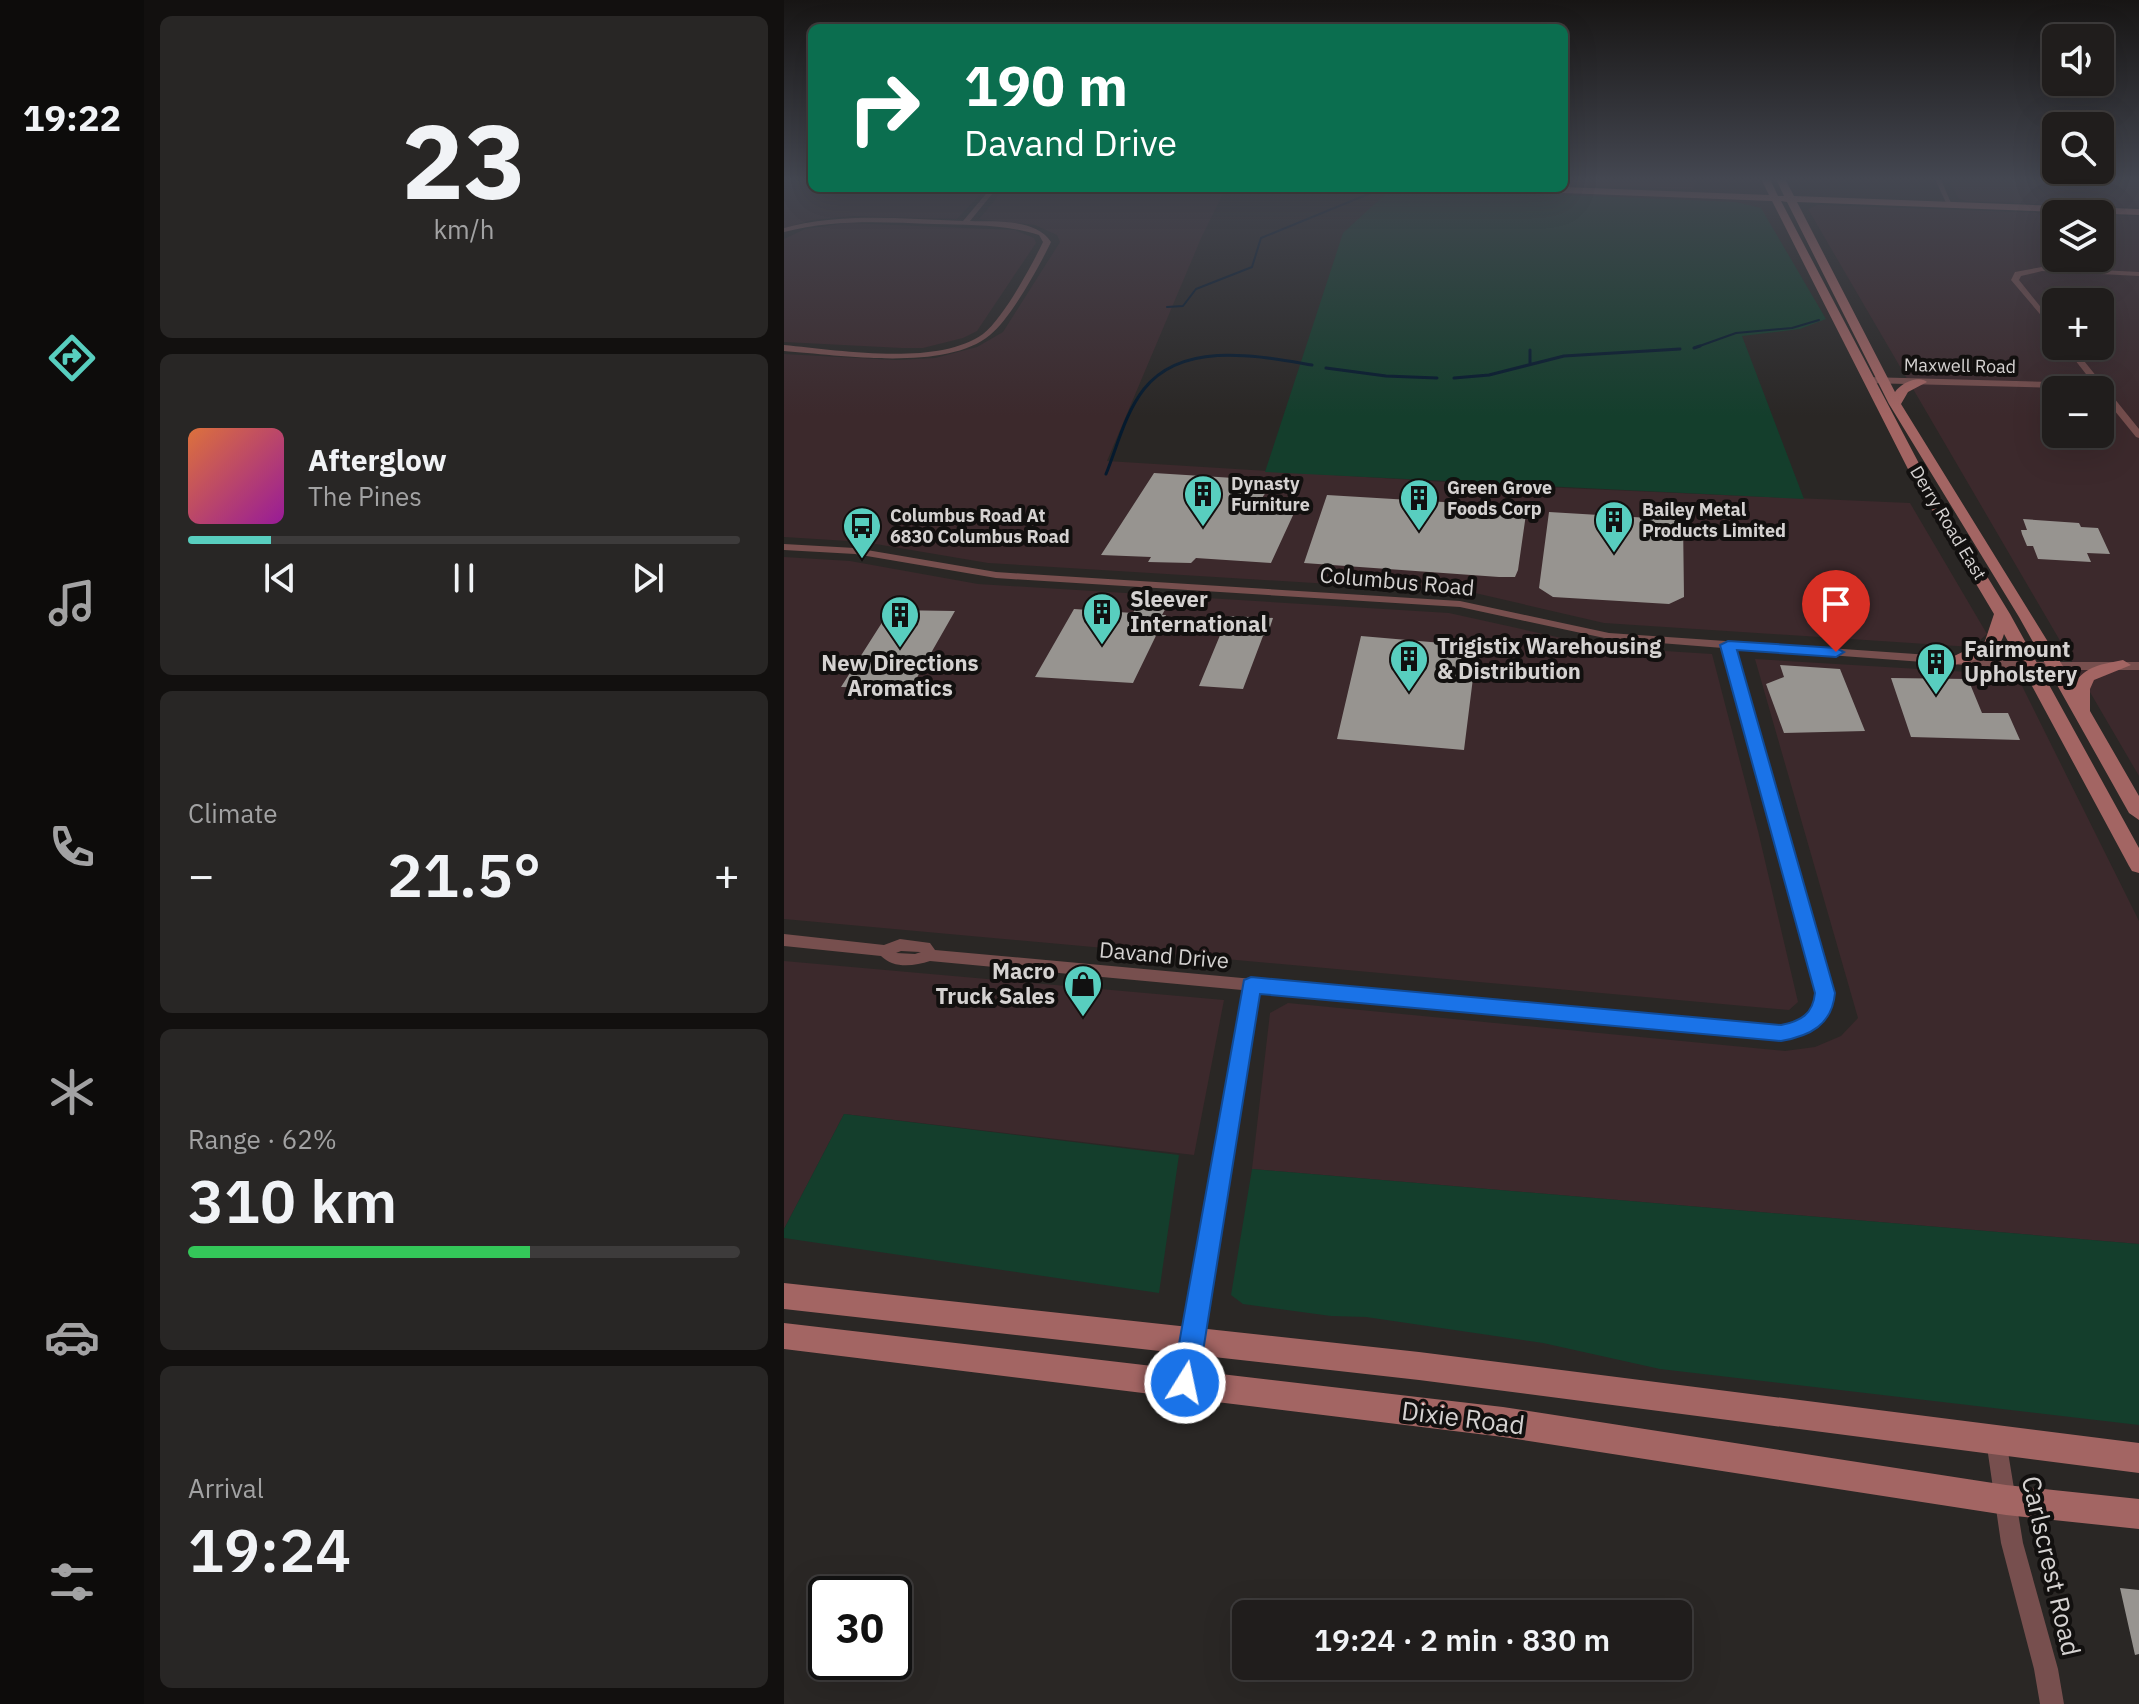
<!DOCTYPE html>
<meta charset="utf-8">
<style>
:root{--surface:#201d1c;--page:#282625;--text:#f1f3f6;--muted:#a2a2a3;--line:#3d3b3b;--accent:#58cebf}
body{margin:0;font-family:"IBM Plex Sans",sans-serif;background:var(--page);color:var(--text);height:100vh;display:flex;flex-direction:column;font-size:30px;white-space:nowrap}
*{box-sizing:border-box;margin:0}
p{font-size:26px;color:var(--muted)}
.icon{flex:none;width:44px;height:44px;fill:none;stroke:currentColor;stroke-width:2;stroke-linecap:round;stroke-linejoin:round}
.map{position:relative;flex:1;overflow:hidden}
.side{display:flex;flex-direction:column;gap:16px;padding:16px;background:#12100f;width:640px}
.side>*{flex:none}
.top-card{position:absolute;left:24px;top:24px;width:760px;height:168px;border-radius:12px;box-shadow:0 8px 32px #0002,0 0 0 2px var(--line);background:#0b6e4f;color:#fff;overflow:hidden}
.fabs{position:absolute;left:1258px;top:24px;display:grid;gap:16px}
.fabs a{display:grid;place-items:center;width:72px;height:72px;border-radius:12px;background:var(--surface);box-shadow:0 8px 32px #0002,0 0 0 2px var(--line);font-size:40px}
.speed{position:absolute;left:24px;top:1576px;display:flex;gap:16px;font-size:40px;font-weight:700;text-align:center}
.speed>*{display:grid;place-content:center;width:104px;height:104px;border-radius:50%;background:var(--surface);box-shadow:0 8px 32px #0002,0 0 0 2px var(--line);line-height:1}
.speed .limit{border:4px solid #111;border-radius:12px;background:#fff;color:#111}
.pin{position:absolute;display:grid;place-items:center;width:68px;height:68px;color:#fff;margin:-82px -34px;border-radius:50% 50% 50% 0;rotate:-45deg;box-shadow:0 0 8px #0007}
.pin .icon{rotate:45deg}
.me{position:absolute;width:88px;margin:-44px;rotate:10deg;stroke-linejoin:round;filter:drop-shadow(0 0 6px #0008)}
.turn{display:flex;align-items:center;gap:28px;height:168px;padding:0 24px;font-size:36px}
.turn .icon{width:104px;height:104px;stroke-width:2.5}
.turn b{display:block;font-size:56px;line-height:68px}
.big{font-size:60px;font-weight:600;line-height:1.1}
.side .widget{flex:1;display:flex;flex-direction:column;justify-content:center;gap:12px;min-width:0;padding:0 28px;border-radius:12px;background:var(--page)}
.side .dial{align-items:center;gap:0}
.dial b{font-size:104px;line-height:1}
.song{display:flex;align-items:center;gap:24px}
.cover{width:96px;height:96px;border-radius:12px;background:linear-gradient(135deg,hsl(20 70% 55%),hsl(300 70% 35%))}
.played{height:8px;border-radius:4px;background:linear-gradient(90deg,var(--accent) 15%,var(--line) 15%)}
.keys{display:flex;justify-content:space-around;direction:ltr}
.heat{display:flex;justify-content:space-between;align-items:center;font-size:44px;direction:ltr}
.charge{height:12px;border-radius:6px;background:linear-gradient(90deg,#34c759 62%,var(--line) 0)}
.trip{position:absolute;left:448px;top:1600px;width:460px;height:80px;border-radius:12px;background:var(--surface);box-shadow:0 8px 32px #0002,0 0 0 2px var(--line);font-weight:600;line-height:80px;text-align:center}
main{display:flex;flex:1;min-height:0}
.menu{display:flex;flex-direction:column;width:144px;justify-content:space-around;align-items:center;background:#0d0c0b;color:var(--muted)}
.menu .icon{width:56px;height:56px}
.menu .on{color:var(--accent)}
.menu b{font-size:36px;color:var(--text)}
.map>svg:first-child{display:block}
.industrial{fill:#3c292c;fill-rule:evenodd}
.green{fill:#143e2c}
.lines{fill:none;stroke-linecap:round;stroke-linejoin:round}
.stream-far1{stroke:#051a2e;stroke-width:2}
.stream{stroke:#051a2e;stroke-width:3}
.building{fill:#979490}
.street{fill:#774f4e;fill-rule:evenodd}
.secondary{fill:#a36563;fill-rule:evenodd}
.route{fill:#1a73e8;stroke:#114b97;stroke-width:2}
.labels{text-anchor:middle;stroke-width:8;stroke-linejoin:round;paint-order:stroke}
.far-street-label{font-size:18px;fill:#d5d2d1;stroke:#12100f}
.far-poi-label{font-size:18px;font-weight:bold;fill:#d5d2d1;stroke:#12100f;text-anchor:start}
.street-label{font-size:22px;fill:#d5d2d1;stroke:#12100f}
.poi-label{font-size:22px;font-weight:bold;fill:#d5d2d1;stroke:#12100f;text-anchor:start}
.near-street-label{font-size:26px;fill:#d5d2d1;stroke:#12100f}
</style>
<main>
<nav class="menu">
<b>19:22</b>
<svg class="icon on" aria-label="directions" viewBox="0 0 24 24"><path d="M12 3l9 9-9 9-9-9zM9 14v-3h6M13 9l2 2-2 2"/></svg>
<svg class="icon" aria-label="music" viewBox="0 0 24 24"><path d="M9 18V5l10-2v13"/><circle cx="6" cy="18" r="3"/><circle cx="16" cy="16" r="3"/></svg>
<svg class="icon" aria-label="phone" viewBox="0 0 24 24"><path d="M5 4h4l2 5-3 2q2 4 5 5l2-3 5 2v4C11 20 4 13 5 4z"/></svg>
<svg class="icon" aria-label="climate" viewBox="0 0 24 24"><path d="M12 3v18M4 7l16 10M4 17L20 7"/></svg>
<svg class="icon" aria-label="car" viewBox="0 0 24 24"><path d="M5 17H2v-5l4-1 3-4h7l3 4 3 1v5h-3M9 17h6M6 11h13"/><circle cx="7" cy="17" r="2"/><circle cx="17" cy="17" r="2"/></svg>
<svg class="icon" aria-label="filters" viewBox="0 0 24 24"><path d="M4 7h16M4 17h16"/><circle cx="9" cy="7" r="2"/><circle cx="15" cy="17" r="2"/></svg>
</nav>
<section class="side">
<div class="widget dial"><b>23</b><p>km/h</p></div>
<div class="widget">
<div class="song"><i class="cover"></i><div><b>Afterglow</b><p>The Pines</p></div></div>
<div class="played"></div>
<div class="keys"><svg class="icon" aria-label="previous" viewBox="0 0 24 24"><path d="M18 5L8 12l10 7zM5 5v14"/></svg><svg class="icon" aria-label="pause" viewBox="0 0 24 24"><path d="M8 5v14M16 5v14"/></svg><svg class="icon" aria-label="next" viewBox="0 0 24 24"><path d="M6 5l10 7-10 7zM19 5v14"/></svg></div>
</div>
<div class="widget"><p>Climate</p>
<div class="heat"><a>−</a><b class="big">21.5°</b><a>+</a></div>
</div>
<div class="widget"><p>Range · 62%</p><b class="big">310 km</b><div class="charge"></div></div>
<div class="widget"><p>Arrival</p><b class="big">19:24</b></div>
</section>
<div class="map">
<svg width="1355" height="1704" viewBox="0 0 1355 1704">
<rect width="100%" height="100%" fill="#2a2725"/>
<!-- industrial -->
<path class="industrial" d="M 0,177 L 28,177 L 28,188 L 202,188 L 173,219 L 70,216 L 28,220 L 0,228 Z
M 780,177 L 910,177 L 912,183 L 908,189 L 780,185 Z
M 1164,177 L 1355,177 L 1355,208 L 1182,201 L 1174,198 Z
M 221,188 L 442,188 L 418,236 L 323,461 L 710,485 L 1126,503 L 1203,634 L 1188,647 L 820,623 L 691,593 L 204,563 L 80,542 L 0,537 L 0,354 L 112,360 L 151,358 L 193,347 L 219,332 L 276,242 L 273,235 L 251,225 L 195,219 Z
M 1034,205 L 1296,214 L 1272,214 L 1272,258 L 1316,258 L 1316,215 L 1355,216 L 1355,776 L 1024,209 ZM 1272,302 L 1316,302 L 1316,346 L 1272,346 ZM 1272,390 L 1316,390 L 1316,434 L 1272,434 Z
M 63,223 L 231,230 L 250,238 L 252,243 L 193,331 L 179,338 L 139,348 L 118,348 L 0,342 L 0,239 L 21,229 Z
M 0,557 L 66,561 L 194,584 L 665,613 L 818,647 L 928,654 L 974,831 L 1014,1002 L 1005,1010 L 0,919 Z
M 971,659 L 1218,674 L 1238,686 L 1355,921 L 1355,1244 L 468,1169 L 486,1013 L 504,1003 L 1001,1051 L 1031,1047 L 1057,1036 L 1074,1018 Z
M 0,961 L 440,1000 L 410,1155 L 60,1114 L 0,1229 Z"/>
<!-- green -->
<path class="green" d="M 608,188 L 952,202 L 977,208 L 1042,319 L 1016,329 L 958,336 L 1020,499 L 481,472 L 559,233 Z
M 60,1114 L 395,1155 L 375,1293 L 0,1238 L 0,1229 Z
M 468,1169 L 1355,1244 L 1355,1425 L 876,1369 L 759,1343 L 582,1317 L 547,1316 L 459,1304 L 447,1295 Z"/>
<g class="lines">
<!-- stream-far1 -->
<path class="stream-far1" d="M 383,307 L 399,306 L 412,289 L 468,267 L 477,238 L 599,188
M 910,348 L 952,333 L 1008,328 L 1035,320"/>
<!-- stream -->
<path class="stream" d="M 910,348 L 916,346
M 746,350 L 746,363
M 542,368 L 602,376 L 653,378
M 670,378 L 705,375 L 780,356 L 896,349
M 322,474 C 333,447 341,413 360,389 C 399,340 474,356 528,365"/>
</g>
<!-- building -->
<path class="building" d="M 370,473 L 482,480 L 488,483 L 478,498 L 516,500 L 487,563 L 412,558 L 407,563 L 364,562 L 367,557 L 317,555 Z
M 543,495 L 743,507 L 734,570 L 731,577 L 715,577 L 520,563 Z
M 765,512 L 899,520 L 900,597 L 885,604 L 769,597 L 755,588 Z
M 1239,519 L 1295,523 L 1297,527 L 1314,528 L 1326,554 L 1303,553 L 1307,562 L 1254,559 L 1249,546 L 1243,546 L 1238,534 L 1237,530 L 1243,530 Z
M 354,602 L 384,604 L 378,615 L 382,615 L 349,683 L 251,677 L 290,609 L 349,613 Z
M 106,610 L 171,611 L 127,688 L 57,687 Z
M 444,616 L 489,618 L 483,636 L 479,636 L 459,689 L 415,686 Z
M 577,636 L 693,646 L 680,750 L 553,739 Z
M 996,665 L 1056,669 L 1081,731 L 1000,733 L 982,684 L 1000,677 Z
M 1107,678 L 1184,679 L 1198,713 L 1224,713 L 1236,740 L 1127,737 Z
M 1336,1588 L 1355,1590 L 1355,1654 L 1351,1655 Z"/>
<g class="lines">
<!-- street -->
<path class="street" d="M 1150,177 L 1156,177 L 1169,208 L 1164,207 Z
M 207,188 L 213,188 L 186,221 C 211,222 252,218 267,242 C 255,267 227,318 206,335 C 162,372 55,355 0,351 L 0,345 C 54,350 153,367 199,334 C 219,319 248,265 259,242 L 255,235 C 220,224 186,225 150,224 C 99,222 50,219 0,232 L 0,228 C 58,212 119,219 179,221 Z
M 1258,267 L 1355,272 L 1355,276 L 1258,271 L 1237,276 L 1235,280 L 1272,326 L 1272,333 L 1227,280 L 1231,272 Z
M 1280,346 L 1288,346 L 1355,429 L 1355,438 L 1352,437 L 1313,389 L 1083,383 L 1079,380 L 1083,377 L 1309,383 Z
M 0,544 L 71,548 L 212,572 L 676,601 L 825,633 L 1247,662 L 1355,662 L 1355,670 L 1247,670 L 951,648 L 1049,993 C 1046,1024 1025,1034 997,1039 L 474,991 L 411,1383 L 408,1390 L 401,1393 L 394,1390 L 391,1383 L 458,990 L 146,961 C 130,966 110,969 97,956 L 0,946 L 0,934 L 100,945 L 116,939 L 146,943 L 151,950 L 997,1027 L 1016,1021 L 1028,1012 L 1033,993 L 939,648 L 825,639 L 676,607 L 212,578 L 71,554 L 0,550 ZM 117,951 L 136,952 L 137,952 L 131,954 L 112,953 Z
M 1212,1430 L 1219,1433 L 1222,1440 L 1239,1543 L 1274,1669 L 1280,1704 L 1256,1704 L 1250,1669 L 1217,1543 L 1202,1440 L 1205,1433 Z"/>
<!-- secondary -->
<path class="secondary" d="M 976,177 L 985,177 L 994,196 L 1000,196 L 991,177 L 1000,177 L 1010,196 L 1355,209 L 1355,215 L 1013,202 L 1111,392 C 1117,383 1135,375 1143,382 L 1124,392 L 1117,404 L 1290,684 C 1301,666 1319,664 1339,660 L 1347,665 L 1310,680 L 1306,689 L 1306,711 L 1355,796 L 1355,820 L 1345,813 L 1235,617 L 1105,404 L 1003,202 L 997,201 L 1140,473 L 1226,614 L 1355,848 L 1355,873 L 1348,871 L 1345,866 L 1220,634 C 1214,656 1191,660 1170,665 L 1162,660 L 1201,641 L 1210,614 L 1126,473 L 988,201 L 724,191 L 719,188 L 780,187 L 985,195 Z
M 0,1283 L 635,1352 L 1355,1443 L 1355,1473 L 635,1380 L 0,1309 Z
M 0,1323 L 719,1407 L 1222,1485 L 1355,1499 L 1355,1529 L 1222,1515 L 719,1437 L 0,1349 Z"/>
</g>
<!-- sky -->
<linearGradient id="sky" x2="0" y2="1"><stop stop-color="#171514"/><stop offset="0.43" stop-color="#444751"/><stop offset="1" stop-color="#444751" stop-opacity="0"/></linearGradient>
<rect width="1355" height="416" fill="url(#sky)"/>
<!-- route -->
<path class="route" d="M 944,641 L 1052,648 L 1060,652 L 1052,657 L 953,650 L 1051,993 C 1048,1025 1026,1036 997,1041 L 476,994 L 414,1383 L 411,1392 L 401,1395 L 392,1392 L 388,1383 L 460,980 L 467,977 L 997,1025 C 1017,1021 1029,1014 1031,993 L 936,645 Z"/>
<!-- icons -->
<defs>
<g id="building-pin" transform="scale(2)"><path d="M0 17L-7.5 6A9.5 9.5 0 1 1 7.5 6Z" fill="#58cebf" stroke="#12100f"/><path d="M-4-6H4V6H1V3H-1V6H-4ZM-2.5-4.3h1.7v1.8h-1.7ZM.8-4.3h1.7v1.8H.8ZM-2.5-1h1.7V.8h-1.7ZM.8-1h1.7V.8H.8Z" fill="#111"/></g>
<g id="bus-pin" transform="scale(2)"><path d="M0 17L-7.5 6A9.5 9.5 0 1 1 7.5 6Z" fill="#58cebf" stroke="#12100f"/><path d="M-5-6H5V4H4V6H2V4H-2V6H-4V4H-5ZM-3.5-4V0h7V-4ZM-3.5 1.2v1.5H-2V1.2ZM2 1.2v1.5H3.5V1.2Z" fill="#111"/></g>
<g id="shop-pin" transform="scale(2)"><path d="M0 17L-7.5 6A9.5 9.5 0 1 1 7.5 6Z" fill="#58cebf" stroke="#12100f"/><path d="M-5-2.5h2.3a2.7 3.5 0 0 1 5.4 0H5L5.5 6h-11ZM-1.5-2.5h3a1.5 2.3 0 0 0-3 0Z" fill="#111"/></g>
</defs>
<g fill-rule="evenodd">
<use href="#building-pin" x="419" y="494"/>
<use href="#building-pin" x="635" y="498"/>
<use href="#building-pin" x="830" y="520"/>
<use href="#bus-pin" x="78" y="526"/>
<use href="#building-pin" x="318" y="612"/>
<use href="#building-pin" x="116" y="615"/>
<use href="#building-pin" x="625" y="659"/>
<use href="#building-pin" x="1152" y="662"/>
<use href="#shop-pin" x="299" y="984"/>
</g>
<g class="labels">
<!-- far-street labels -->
<g class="far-street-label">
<text transform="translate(1176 366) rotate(1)" y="6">Maxwell Road</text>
<text transform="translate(1164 523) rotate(59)" y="6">Derry Road East</text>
</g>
<!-- far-poi labels -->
<g class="far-poi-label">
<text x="447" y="490">Dynasty<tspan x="447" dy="21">Furniture</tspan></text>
<text x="663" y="494">Green Grove<tspan x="663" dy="21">Foods Corp</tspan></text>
<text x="858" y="516">Bailey Metal<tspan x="858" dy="21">Products Limited</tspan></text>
<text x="106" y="522">Columbus Road At<tspan x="106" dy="21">6830 Columbus Road</tspan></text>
</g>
<!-- street labels -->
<g class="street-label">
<text transform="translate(613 581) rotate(5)" y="8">Columbus Road</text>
<text transform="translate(380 955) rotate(5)" y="8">Davand Drive</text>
</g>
<!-- poi labels -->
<g class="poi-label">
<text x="346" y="607">Sleever<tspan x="346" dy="25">International</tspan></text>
<text x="653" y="654">Trigistix Warehousing<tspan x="653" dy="25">&amp; Distribution</tspan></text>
<text x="1180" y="657">Fairmount<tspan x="1180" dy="25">Upholstery</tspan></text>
<text x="116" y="671" text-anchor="middle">New Directions<tspan x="116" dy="25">Aromatics</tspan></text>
<text x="271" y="979" text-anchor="end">Macro<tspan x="271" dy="25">Truck Sales</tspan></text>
</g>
<!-- near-street labels -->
<g class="near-street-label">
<text transform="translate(679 1418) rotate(7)" y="9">Dixie Road</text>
<text transform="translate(1267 1566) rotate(77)" y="9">Carlscrest Road</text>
</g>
</g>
</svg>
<div class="fabs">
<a><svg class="icon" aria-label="sound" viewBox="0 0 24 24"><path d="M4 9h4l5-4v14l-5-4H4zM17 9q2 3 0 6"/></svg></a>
<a><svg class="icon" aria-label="search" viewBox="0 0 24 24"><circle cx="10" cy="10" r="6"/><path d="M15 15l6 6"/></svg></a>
<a><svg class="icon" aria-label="layers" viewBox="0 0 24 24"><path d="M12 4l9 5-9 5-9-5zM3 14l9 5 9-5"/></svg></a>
<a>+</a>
<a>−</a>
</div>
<div class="speed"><div class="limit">30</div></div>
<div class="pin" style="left:1052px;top:652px;background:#d93025"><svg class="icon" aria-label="arrive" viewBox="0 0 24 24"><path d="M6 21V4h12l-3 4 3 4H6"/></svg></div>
<svg class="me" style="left:401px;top:1383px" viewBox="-20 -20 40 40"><circle r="17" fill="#1a73e8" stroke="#fff" stroke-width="3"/><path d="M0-11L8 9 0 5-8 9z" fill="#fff"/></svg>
<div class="trip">19:24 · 2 min · 830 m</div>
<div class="top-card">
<div class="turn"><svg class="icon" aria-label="right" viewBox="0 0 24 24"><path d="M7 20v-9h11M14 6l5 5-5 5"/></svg><div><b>190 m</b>Davand Drive</div></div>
</div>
</div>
</main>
